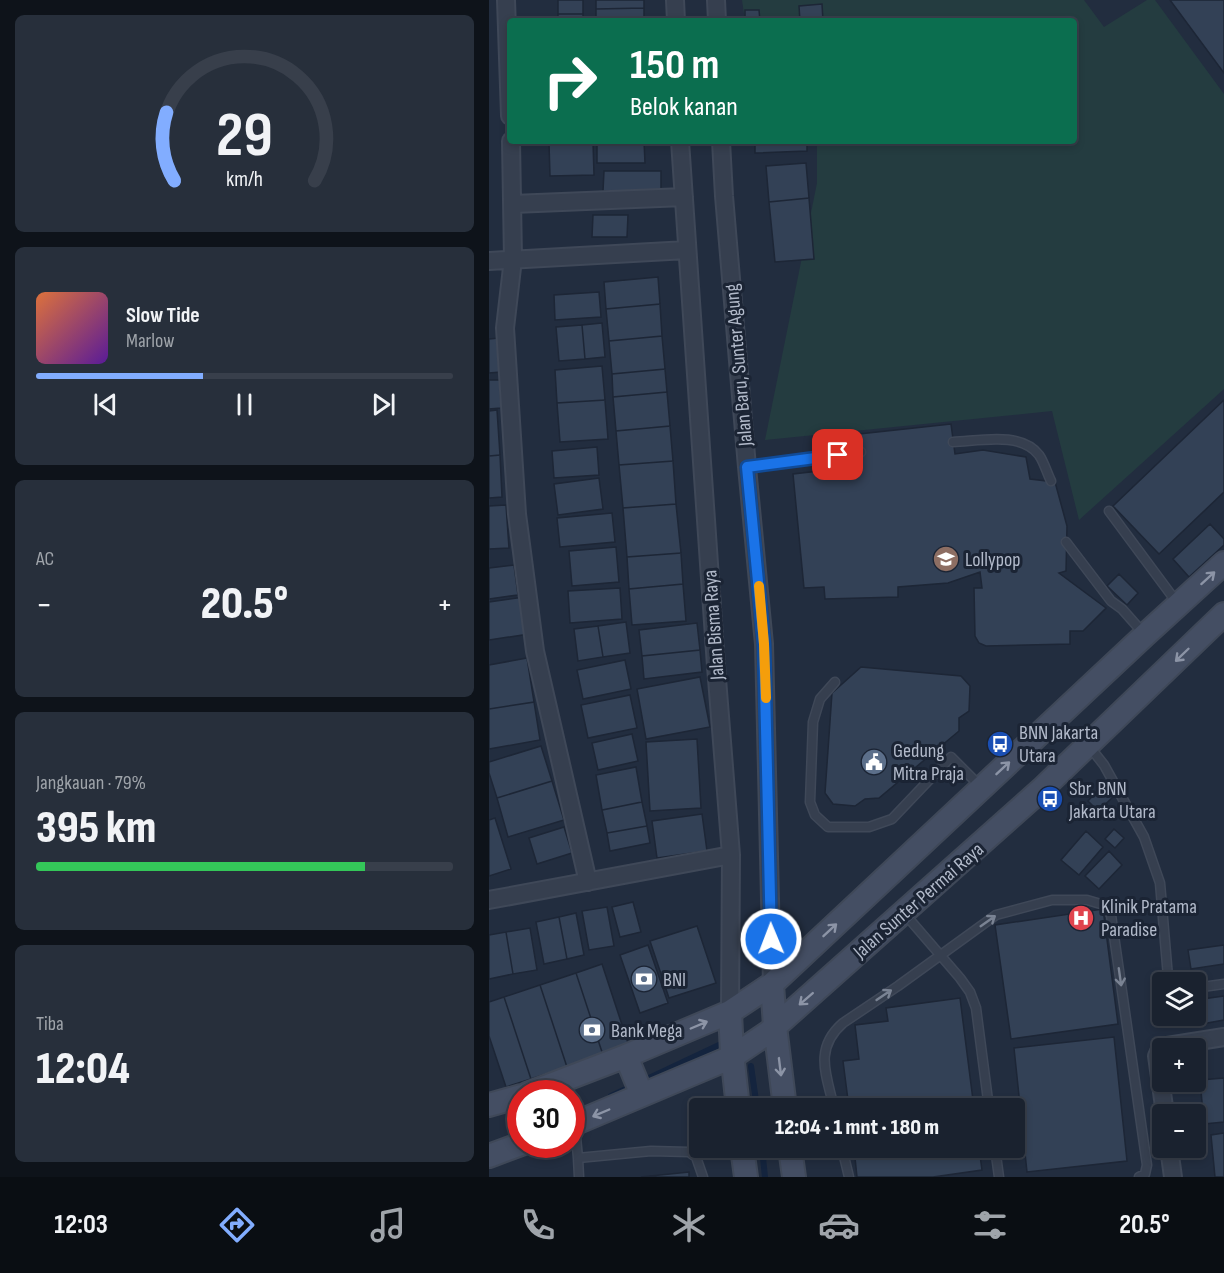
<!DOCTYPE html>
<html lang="id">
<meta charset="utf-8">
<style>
:root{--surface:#1a222f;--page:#272f3b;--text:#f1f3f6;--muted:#9fa4aa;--line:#383f4b;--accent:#82adff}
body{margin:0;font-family:"Sofia Sans Condensed",sans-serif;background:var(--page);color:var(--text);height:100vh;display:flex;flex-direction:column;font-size:22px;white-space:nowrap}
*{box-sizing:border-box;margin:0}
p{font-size:20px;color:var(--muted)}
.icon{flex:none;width:33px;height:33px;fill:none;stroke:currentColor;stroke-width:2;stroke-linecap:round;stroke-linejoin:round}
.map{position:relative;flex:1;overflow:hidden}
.panel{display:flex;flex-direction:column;gap:15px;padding:15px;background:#0e131a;width:489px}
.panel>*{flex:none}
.top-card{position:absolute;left:18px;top:18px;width:570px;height:126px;border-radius:6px;box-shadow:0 3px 9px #0003,0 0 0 2px var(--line);background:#0b6e4f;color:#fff;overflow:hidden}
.tools{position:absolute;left:663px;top:972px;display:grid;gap:12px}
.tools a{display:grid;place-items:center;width:54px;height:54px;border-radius:6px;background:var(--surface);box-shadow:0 3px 9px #0003,0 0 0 2px var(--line);font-size:30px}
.speed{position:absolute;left:18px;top:1080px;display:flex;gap:12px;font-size:30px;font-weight:700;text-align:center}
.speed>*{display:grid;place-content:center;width:78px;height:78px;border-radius:50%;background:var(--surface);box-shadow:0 3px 9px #0003,0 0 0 2px var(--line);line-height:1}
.speed .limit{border:9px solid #d22;background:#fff;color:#111}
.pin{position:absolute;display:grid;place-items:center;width:51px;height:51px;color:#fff;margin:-26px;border-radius:12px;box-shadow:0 3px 9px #0006}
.me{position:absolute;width:66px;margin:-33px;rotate:359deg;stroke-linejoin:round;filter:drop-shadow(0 0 4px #0008)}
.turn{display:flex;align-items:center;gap:21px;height:126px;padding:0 24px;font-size:27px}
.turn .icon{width:78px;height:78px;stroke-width:2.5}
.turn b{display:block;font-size:42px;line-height:51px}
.big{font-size:45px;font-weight:800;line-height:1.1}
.panel .tile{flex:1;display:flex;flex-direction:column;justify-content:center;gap:9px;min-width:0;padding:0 21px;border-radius:9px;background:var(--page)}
.panel .dial{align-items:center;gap:0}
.dial svg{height:156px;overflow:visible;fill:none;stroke:var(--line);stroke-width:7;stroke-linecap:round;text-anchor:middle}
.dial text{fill:var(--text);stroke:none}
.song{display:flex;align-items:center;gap:18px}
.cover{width:72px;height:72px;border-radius:9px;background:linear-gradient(135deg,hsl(20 70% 55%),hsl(270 70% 35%))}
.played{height:6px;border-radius:3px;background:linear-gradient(90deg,var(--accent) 40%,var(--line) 40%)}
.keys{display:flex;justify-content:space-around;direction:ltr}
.heat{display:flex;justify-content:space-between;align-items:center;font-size:33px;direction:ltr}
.charge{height:9px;border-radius:4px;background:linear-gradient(90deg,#34c759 79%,var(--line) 0)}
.trip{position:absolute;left:200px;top:1098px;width:336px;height:60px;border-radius:6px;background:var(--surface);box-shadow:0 3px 9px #0003,0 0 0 2px var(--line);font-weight:800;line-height:60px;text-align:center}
.tabs{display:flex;height:96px;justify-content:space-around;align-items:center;background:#0a0e13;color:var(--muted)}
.tabs .icon{width:42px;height:42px}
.tabs .on{color:var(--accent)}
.tabs b{font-size:27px;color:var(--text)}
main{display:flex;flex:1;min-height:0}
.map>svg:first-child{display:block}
.green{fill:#243c40}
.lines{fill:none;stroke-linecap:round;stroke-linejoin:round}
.stream{stroke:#14243e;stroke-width:6}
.building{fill:#334156;stroke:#1d2636;stroke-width:1.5}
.lane-casing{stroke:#3f4858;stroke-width:11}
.street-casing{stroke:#3f4858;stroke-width:20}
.secondary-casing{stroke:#3f4858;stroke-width:26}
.lane{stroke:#363f4f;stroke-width:8}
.street{stroke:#363f4f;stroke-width:16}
.secondary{stroke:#444e63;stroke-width:22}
.oneway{stroke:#8c94a6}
.oneway2{stroke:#7a8393}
.route-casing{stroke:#114b97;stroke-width:15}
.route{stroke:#1a73e8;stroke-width:10}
.slow{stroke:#f59e0b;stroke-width:10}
.labels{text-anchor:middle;stroke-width:6;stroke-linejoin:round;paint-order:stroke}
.street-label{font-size:20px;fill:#b2baca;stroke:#1b2434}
.poi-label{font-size:20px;fill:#b2baca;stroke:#1b2434;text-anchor:start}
</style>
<main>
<section class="panel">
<div class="tile dial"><svg viewBox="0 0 100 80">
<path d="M14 69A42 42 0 1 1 86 69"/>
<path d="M14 69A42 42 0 0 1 10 34" stroke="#82adff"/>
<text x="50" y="56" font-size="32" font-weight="700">29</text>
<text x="50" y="72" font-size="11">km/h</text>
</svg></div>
<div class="tile">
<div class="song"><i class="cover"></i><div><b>Slow Tide</b><p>Marlow</p></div></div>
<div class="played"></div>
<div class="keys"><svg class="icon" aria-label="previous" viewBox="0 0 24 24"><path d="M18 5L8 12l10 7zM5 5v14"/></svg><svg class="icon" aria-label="pause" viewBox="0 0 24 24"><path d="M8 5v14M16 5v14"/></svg><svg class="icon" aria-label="next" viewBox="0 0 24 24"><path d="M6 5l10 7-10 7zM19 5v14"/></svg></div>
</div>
<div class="tile"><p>AC</p>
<div class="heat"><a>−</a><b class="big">20.5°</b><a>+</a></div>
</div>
<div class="tile"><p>Jangkauan · 79%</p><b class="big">395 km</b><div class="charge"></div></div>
<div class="tile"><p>Tiba</p><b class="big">12:04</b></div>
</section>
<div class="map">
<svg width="735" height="1177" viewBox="0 0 735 1177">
<rect width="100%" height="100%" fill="#222d3f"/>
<!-- green -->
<path class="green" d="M 253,0 L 595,0 L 615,27 L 658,0 L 666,0 L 735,94 L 735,389 L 590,520 L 563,411 L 276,440 L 328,183 L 328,141 L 585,141 L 585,21 L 256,21 Z"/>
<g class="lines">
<!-- stream -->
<path class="stream" d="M 262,1066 L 268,1108
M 122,1096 L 230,1045
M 273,1148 L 276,1177"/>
</g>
<!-- building -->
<path class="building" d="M 69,0 L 94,0 L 94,14 L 69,14 Z
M 107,0 L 155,0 L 155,8 L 107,9 Z
M 681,0 L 735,0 L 735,73 Z
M 333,4 L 334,21 L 311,21 L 310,6 Z
M 155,8 L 155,21 L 107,21 L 107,9 Z
M 256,10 L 270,10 L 271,21 L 256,21 Z
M 69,14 L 94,14 L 94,21 L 69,21 Z
M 60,141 L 104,141 L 104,142 L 60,143 Z
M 108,141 L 155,141 L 156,163 L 108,163 Z
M 266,141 L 318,141 L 318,151 L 266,153 Z
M 104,142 L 105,175 L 61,176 L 60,143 Z
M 317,163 L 320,198 L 280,202 L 277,166 Z
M 115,171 L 172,171 L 172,192 L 114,191 Z
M 320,198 L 325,259 L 286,262 L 280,202 Z
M 104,215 L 139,215 L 138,237 L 103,237 Z
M 169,277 L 171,304 L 117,309 L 115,282 Z
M 110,292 L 112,317 L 66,320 L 65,295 Z
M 171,304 L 173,336 L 120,341 L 117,309 Z
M 113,323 L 116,357 L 96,359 L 93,325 Z
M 93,325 L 96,359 L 70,361 L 67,327 Z
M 173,336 L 176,369 L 123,374 L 120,341 Z
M 10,338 L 12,372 L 0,373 L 0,339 Z
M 113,366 L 116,400 L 68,403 L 66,370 Z
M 176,369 L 178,392 L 124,397 L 123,374 Z
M 0,380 L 11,380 L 12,408 L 0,409 Z
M 178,392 L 181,426 L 127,431 L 124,397 Z
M 116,400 L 119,439 L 71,442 L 68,403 Z
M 735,400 L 735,492 L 670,554 L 624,506 Z
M 8,410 L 11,455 L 0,456 L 0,411 Z
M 462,424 L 466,454 L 494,450 L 537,457 L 541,479 L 566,482 L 578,526 L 577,571 L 570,573 L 617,608 L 594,631 L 581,631 L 581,644 L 497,646 L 490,643 L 486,636 L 485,588 L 493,588 L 491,572 L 459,583 L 409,587 L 409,597 L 336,599 L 335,587 L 315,588 L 304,474 L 373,466 L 370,434 Z
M 181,426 L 184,461 L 130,465 L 127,431 Z
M 108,447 L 110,475 L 65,478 L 63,451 Z
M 11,455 L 13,497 L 0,498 L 0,456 Z
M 184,461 L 187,504 L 134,508 L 130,465 Z
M 110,478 L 114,509 L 69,515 L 65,484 Z
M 187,504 L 192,553 L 138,557 L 134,508 Z
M 17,505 L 20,548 L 0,549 L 0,506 Z
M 123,513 L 126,542 L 71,547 L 68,518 Z
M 721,524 L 735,539 L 735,545 L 700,577 L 684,559 Z
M 127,547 L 130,582 L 83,586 L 80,551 Z
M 192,553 L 194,584 L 140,589 L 138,557 Z
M 25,565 L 29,595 L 0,599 L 0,568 Z
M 630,574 L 649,593 L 638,605 L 618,586 Z
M 194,584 L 197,621 L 143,625 L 140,589 Z
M 131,588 L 133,619 L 81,623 L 79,591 Z
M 35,597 L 40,634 L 0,640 L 0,602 Z
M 137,622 L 141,653 L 114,657 L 109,626 Z
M 208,623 L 211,650 L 153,656 L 150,630 Z
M 109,626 L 114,657 L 89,661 L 85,629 Z
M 211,650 L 213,672 L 155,679 L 153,656 Z
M 38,658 L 45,702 L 0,709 L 0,665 Z
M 136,660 L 142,689 L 94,699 L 88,670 Z
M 372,667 L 472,676 L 481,686 L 480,711 L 470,718 L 470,731 L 390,798 L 376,799 L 366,806 L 344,804 L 336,793 L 343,693 Z
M 211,677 L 221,727 L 157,739 L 148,689 Z
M 141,695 L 148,728 L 99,738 L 92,705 Z
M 45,702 L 51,740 L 0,749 L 0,709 Z
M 143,734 L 149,761 L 109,770 L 103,743 Z
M 208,739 L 212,808 L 161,811 L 157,742 Z
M 52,746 L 63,781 L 8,798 L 0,773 L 0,762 Z
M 147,767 L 153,802 L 113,810 L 107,775 Z
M 63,781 L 75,820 L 19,837 L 8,798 Z
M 613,786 L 624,797 L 609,811 L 599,801 Z
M 153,802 L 158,826 L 118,833 L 113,810 Z
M 213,814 L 218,851 L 168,858 L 163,821 Z
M 6,818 L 22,869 L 0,876 L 0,820 Z
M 158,826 L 161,843 L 121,851 L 118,833 Z
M 75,827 L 83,853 L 48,864 L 40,838 Z
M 625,829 L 635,838 L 626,848 L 616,839 Z
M 597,831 L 614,847 L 590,875 L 572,860 Z
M 620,851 L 633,865 L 610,889 L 596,876 Z
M 144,902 L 152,932 L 131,937 L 123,907 Z
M 118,907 L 125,946 L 100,950 L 93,911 Z
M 614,909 L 629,1024 L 522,1039 L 506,925 Z
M 87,913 L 95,955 L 78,959 L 70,917 Z
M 70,917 L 78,959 L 55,964 L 47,922 Z
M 208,926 L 227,983 L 180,998 L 161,941 Z
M 41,928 L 48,970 L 24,974 L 17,932 Z
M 17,932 L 24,974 L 0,979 L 0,935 Z
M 159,945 L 179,1003 L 151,1013 L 131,955 Z
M 735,945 L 735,964 L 702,969 L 699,950 Z
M 113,964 L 139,1043 L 114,1055 L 87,973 Z
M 87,973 L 114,1055 L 78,1067 L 51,985 Z
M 51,985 L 78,1067 L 42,1079 L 15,997 Z
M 735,996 L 735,1020 L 707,1025 L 706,1016 L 706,1000 Z
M 15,997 L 42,1079 L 17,1087 L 0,1036 L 0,1002 Z
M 471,998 L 485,1108 L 360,1108 L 354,1061 L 370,1059 L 366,1025 L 399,1021 L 397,1008 Z
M 625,1037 L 638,1161 L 538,1172 L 525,1048 Z
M 735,1078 L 735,1122 L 715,1124 L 711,1080 Z
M 735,1133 L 735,1177 L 726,1177 L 722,1135 Z
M 365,1148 L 490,1148 L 493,1170 L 444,1177 L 368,1177 Z
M 200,1172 L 200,1177 L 152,1177 Z"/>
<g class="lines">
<!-- lane casing -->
<g class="lane-casing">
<path id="lane" d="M 464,442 C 490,441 532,431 550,455 C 555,462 558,473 562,481
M 258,467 L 372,452
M 620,511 L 689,604
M 577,542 L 622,601 L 633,609 L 656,635
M 346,682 L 331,699 L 324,722 L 321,802 L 326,815 L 339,827 L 380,827 L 403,819 L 462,757 L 491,786
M 600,746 L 615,765 L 655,837 L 671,883 L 679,977 L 682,982
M 415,913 L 471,978 L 481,992 L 487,1008 L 500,1108
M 706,988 L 735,984
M 345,1108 C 338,1076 324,1049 354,1023 L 409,986 L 507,915 L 563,900 L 598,900 L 615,905 L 622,915 L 658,1165 L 656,1174 L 650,1177
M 86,1126 L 89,1158
M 353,1148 L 360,1177
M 506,1148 L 510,1177
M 90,1177 L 89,1158 L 162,1151 L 200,1152 L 207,1157 L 214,1177"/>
</g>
<!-- street casing -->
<g class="street-casing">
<path id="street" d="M 17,0 L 21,116
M 186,0 L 187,21
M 227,0 L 228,21
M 22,141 L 24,259 L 16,328 L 28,514 L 46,651 L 99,882
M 191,141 L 227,666 L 242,855 L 241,1012
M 232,141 L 235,196 L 258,467 L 275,644 L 283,984
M 24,204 L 195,197
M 0,261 L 198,250
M 0,900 L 242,855
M 676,1114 L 668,1056 L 672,1047 L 735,1037
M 680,1148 L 684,1177"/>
</g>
<!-- secondary casing -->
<g class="secondary-casing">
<path id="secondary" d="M 283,984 L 286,1026 L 296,1108
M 241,1012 L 243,1053 L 249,1108
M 137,1056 L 153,1095
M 38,1094 L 137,1056 L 241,1012 L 283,984 L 656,635 L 735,563
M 0,1105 L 32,1096
M 82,1125 L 243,1057 L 280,1032 L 553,789 L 735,614
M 253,1148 L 257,1177
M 301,1148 L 305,1177
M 0,1156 L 32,1144"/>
</g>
<!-- lane -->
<use href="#lane" class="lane"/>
<!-- street -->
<use href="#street" class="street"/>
<!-- secondary -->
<use href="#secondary" class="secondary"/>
</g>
<!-- one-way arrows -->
<defs><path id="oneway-shaft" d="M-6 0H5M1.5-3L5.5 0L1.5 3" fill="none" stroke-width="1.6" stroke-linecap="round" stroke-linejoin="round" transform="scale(1.5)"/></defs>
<g class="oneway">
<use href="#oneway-shaft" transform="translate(719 578) rotate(-42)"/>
<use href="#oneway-shaft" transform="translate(693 655) rotate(136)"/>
<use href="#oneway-shaft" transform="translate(514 768) rotate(-43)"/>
<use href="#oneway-shaft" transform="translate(341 930) rotate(-43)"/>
<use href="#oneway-shaft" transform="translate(317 999) rotate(139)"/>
<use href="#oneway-shaft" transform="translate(210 1025) rotate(-23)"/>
<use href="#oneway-shaft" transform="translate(291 1067) rotate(83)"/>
<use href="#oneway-shaft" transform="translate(112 1113) rotate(157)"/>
</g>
<g class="oneway2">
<use href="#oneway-shaft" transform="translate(499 921) rotate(-35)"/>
<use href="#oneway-shaft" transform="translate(631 977) rotate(82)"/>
<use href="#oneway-shaft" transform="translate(395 995) rotate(-34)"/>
</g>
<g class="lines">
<!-- route casing -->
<g class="route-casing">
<path id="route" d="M 282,939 L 275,644 L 258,467 L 349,455"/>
</g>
<!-- route -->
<use href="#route" class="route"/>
<!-- slow -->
<path class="slow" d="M 270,586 L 275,644 L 277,698"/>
</g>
<!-- icons -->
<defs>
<g id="school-disc" transform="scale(1.35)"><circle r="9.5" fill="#8d6e63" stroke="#1b2434"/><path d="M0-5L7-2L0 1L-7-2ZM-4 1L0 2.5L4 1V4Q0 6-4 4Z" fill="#fff"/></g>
<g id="bus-disc" transform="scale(1.35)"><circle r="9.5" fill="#1a4fb4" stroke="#1b2434"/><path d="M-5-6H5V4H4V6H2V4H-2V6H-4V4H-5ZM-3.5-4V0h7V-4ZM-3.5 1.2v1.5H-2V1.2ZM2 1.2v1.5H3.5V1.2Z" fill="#fff"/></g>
<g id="civic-disc" transform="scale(1.35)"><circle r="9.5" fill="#5c6f8a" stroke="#1b2434"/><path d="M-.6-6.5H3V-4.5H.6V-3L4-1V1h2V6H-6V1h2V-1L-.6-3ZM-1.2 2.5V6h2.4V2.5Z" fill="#fff"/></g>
<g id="hospital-disc" transform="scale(1.35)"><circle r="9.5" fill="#e0444e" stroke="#1b2434"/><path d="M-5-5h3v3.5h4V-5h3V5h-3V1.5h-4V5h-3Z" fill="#fff"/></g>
<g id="bank-disc" transform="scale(1.35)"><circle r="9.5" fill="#5c6f8a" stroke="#1b2434"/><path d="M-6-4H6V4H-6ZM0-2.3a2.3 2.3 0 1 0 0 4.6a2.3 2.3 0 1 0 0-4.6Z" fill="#fff"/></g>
</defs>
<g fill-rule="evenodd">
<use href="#school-disc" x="457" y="559"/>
<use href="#bus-disc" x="511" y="744"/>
<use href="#civic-disc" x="385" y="762"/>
<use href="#bus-disc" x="561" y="799"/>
<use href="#hospital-disc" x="592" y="918"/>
<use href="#bank-disc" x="155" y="979"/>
<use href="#bank-disc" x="103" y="1030"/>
</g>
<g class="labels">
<!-- street labels -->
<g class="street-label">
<text transform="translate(249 365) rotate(-95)" y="7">Jalan Baru, Sunter Agung</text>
<text transform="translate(224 625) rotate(-94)" y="7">Jalan Bisma Raya</text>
<text transform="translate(429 900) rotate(-41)" y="7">Jalan Sunter Permai Raya</text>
</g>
<!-- poi labels -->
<g class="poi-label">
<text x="476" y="566">Lollypop</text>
<text x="530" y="739">BNN Jakarta<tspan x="530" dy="23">Utara</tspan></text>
<text x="404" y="757">Gedung<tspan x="404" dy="23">Mitra Praja</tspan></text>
<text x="580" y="795">Sbr. BNN<tspan x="580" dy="23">Jakarta Utara</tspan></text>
<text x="612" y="913">Klinik Pratama<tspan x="612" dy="23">Paradise</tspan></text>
<text x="174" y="986">BNI</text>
<text x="122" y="1037">Bank Mega</text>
</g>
</g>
</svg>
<div class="tools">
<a><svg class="icon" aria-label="layers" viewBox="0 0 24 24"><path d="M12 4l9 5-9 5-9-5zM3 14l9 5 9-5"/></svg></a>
<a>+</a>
<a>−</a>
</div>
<div class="speed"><div class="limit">30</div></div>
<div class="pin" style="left:349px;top:455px;background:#d93025"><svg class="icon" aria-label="arrive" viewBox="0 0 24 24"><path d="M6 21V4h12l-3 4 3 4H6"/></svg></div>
<svg class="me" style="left:282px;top:939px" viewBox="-20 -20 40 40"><circle r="17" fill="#1a73e8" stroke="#fff" stroke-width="3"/><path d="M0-11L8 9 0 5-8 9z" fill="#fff"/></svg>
<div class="trip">12:04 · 1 mnt · 180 m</div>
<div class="top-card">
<div class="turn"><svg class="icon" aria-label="right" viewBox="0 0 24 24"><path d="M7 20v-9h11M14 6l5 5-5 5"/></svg><div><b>150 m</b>Belok kanan</div></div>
</div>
</div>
</main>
<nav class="tabs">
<b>12:03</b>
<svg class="icon on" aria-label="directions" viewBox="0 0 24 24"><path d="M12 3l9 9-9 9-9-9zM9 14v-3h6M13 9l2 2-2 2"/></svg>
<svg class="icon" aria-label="music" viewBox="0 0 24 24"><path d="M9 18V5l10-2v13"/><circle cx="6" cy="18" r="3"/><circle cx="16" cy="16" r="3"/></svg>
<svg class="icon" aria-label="phone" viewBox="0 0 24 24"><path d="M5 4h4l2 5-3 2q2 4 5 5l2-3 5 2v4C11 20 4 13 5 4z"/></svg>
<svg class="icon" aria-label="climate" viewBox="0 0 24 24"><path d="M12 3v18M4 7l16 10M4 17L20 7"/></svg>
<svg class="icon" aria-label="car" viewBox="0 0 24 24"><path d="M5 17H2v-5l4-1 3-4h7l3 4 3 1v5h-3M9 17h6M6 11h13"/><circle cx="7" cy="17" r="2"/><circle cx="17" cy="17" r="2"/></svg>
<svg class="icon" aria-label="filters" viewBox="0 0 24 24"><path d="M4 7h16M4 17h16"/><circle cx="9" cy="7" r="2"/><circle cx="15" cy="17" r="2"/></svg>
<b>20.5°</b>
</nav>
